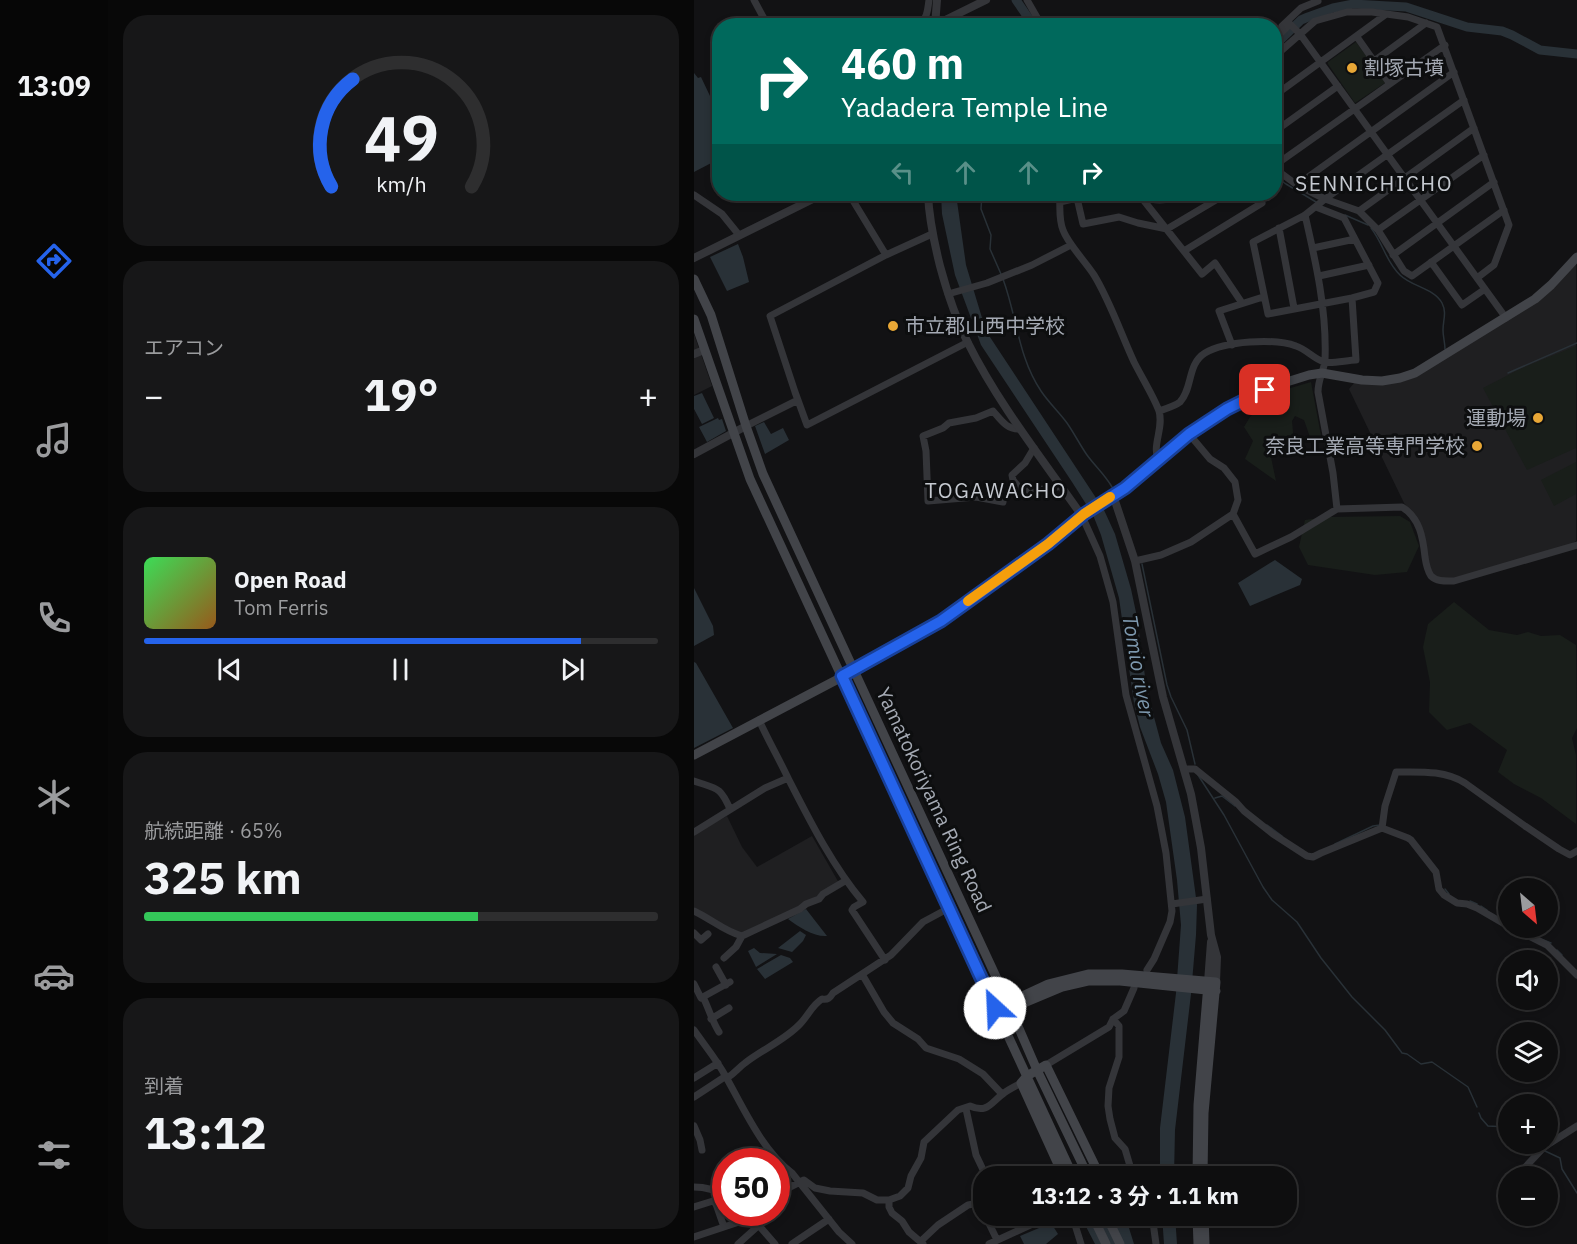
<!DOCTYPE html>
<html lang="ja">
<meta charset="utf-8">
<style>
:root{--surface:#0e0e0f;--page:#171718;--text:#f1f3f6;--muted:#9b9c9e;--line:#2e2e2f;--accent:#2563eb}
body{margin:0;font-family:"IBM Plex Sans","Noto Sans JP",sans-serif;background:var(--page);color:var(--text);height:100vh;display:flex;flex-direction:column;font-size:22px;white-space:nowrap}
*{box-sizing:border-box;margin:0}
p{font-size:20px;color:var(--muted)}
.icon{flex:none;width:33px;height:33px;fill:none;stroke:currentColor;stroke-width:2;stroke-linecap:round;stroke-linejoin:round}
.map{position:relative;flex:1;overflow:hidden}
.sheet{display:flex;flex-direction:column;gap:15px;padding:15px;background:#080808;width:586px}
.sheet>*{flex:none}
.banner{position:absolute;left:18px;top:18px;width:570px;height:183px;border-radius:24px;box-shadow:0 3px 9px #0003,0 0 0 2px var(--line);background:#00695c;color:#fff;overflow:hidden}
.needle{width:39px;rotate:152deg}
.tools{position:absolute;left:804px;top:878px;display:grid;gap:12px}
.tools a{display:grid;place-items:center;width:60px;height:60px;border-radius:50%;background:var(--surface);box-shadow:0 3px 9px #0003,0 0 0 2px var(--line);font-size:30px}
.speed{position:absolute;left:18px;top:1148px;display:flex;gap:12px;font-size:30px;font-weight:700;text-align:center}
.speed>*{display:grid;place-content:center;width:78px;height:78px;border-radius:50%;background:var(--surface);box-shadow:0 3px 9px #0003,0 0 0 2px var(--line);line-height:1}
.speed .limit{border:9px solid #d22;background:#fff;color:#111}
.pin{position:absolute;display:grid;place-items:center;width:51px;height:51px;color:#fff;margin:-26px;border-radius:12px;box-shadow:0 3px 9px #0006}
.me{position:absolute;width:66px;margin:-33px;rotate:335deg;stroke-linejoin:round;filter:drop-shadow(0 0 4px #0008)}
.turn{display:flex;align-items:center;gap:21px;height:126px;padding:0 30px;font-size:27px}
.turn .icon{width:78px;height:78px;stroke-width:2.5}
.turn b{display:block;font-size:42px;line-height:51px}
.lanes{display:flex;align-items:center;height:57px;padding:0 30px;background:#0003;justify-content:center;gap:30px;direction:ltr}
.lanes .off{opacity:.35}
.big{font-size:45px;font-weight:700;line-height:1.1}
.sheet .card{flex:1;display:flex;flex-direction:column;justify-content:center;gap:9px;min-width:0;padding:0 21px;border-radius:24px;background:var(--page)}
.sheet .dial{align-items:center;gap:0}
.dial svg{height:156px;overflow:visible;fill:none;stroke:var(--line);stroke-width:7;stroke-linecap:round;text-anchor:middle}
.dial text{fill:var(--text);stroke:none}
.song{display:flex;align-items:center;gap:18px}
.cover{width:72px;height:72px;border-radius:9px;background:linear-gradient(135deg,hsl(130 70% 55%),hsl(30 70% 35%))}
.played{height:6px;border-radius:3px;background:linear-gradient(90deg,var(--accent) 85%,var(--line) 85%)}
.keys{display:flex;justify-content:space-around;direction:ltr}
.heat{display:flex;justify-content:space-between;align-items:center;font-size:33px;direction:ltr}
.charge{height:9px;border-radius:4px;background:linear-gradient(90deg,#34c759 65%,var(--line) 0)}
.trip{position:absolute;left:279px;top:1166px;width:324px;height:60px;border-radius:24px;background:var(--surface);box-shadow:0 3px 9px #0003,0 0 0 2px var(--line);font-weight:700;line-height:60px;text-align:center}
main{display:flex;flex:1;min-height:0}
.dock{display:flex;flex-direction:column;width:108px;justify-content:space-around;align-items:center;background:#060606;color:var(--muted)}
.dock .icon{width:42px;height:42px}
.dock .current{color:var(--accent)}
.dock b{font-size:27px;color:var(--text)}
.map>svg:first-child{display:block}
.built{fill:#1f1f21}
.green{fill:#191e1a}
.water{fill:#293137}
.lines{fill:none;stroke-linecap:round;stroke-linejoin:round}
.stream{stroke:#293137;stroke-width:1.5}
.river{stroke:#293137;stroke-width:9}
.minor{stroke:#343539;stroke-width:7}
.tertiary{stroke:#343539;stroke-width:8}
.secondary{stroke:#424449;stroke-width:9}
.route-casing{stroke:#184099;stroke-width:15}
.route{stroke:#2563eb;stroke-width:10}
.slow{stroke:#f59e0b;stroke-width:10}
.poi-dot{fill:#e8a736;stroke:#0d0e0f;stroke-width:2}
.labels{text-anchor:middle;stroke-width:6;stroke-linejoin:round;paint-order:stroke}
.poi-label{font-size:20px;fill:#a5aab4;stroke:#0d0e0f;text-anchor:start}
.street-label{font-size:20px;fill:#a5aab4;stroke:#0d0e0f}
.neighbourhood-label{font-size:21px;letter-spacing:1.5px;fill:#c5c9d0;stroke:#0d0e0f}
.water-label{font-size:21px;font-style:italic;fill:#7d98ae;stroke:#0d0e0f}
</style>
<main>
<nav class="dock">
<b>13:09</b>
<svg class="icon current" aria-label="directions" viewBox="0 0 24 24"><path d="M12 3l9 9-9 9-9-9zM9 14v-3h6M13 9l2 2-2 2"/></svg>
<svg class="icon" aria-label="music" viewBox="0 0 24 24"><path d="M9 18V5l10-2v13"/><circle cx="6" cy="18" r="3"/><circle cx="16" cy="16" r="3"/></svg>
<svg class="icon" aria-label="phone" viewBox="0 0 24 24"><path d="M5 4h4l2 5-3 2q2 4 5 5l2-3 5 2v4C11 20 4 13 5 4z"/></svg>
<svg class="icon" aria-label="climate" viewBox="0 0 24 24"><path d="M12 3v18M4 7l16 10M4 17L20 7"/></svg>
<svg class="icon" aria-label="car" viewBox="0 0 24 24"><path d="M5 17H2v-5l4-1 3-4h7l3 4 3 1v5h-3M9 17h6M6 11h13"/><circle cx="7" cy="17" r="2"/><circle cx="17" cy="17" r="2"/></svg>
<svg class="icon" aria-label="filters" viewBox="0 0 24 24"><path d="M4 7h16M4 17h16"/><circle cx="9" cy="7" r="2"/><circle cx="15" cy="17" r="2"/></svg>
</nav>
<section class="sheet">
<div class="card dial"><svg viewBox="0 0 100 80">
<path d="M14 69A42 42 0 1 1 86 69"/>
<path d="M14 69A42 42 0 0 1 25 14" stroke="#2563eb"/>
<text x="50" y="56" font-size="32" font-weight="700">49</text>
<text x="50" y="72" font-size="11">km/h</text>
</svg></div>
<div class="card"><p>エアコン</p>
<div class="heat"><a>−</a><b class="big">19°</b><a>+</a></div>
</div>
<div class="card">
<div class="song"><i class="cover"></i><div><b>Open Road</b><p>Tom Ferris</p></div></div>
<div class="played"></div>
<div class="keys"><svg class="icon" aria-label="previous" viewBox="0 0 24 24"><path d="M18 5L8 12l10 7zM5 5v14"/></svg><svg class="icon" aria-label="pause" viewBox="0 0 24 24"><path d="M8 5v14M16 5v14"/></svg><svg class="icon" aria-label="next" viewBox="0 0 24 24"><path d="M6 5l10 7-10 7zM19 5v14"/></svg></div>
</div>
<div class="card"><p>航続距離 · 65%</p><b class="big">325 km</b><div class="charge"></div></div>
<div class="card"><p>到着</p><b class="big">13:12</b></div>
</section>
<div class="map">
<svg width="883" height="1244" viewBox="0 0 883 1244">
<rect width="100%" height="100%" fill="#121214"/>
<!-- built -->
<path class="built" d="M 882,262 L 882,541 L 876,545 L 766,578 L 748,579 L 738,574 L 721,517 L 710,503 L 655,389 L 661,382 L 689,385 L 812,320 Z
M 0,334 L 18,386 L 0,395 Z
M 33,816 L 48,847 L 63,867 L 118,836 L 145,883 L 99,910 L 47,933 L 0,910 L 0,834 Z"/>
<!-- green -->
<path class="green" d="M 662,42 L 691,81 L 691,83 L 661,103 L 634,64 L 634,62 Z
M 882,346 L 882,448 L 833,470 L 789,388 L 826,369 Z
M 617,382 L 628,441 L 618,443 L 610,420 L 601,416 L 598,421 L 600,443 L 577,457 L 582,481 L 551,459 L 559,441 L 550,427 L 556,417 L 564,410 L 562,401 L 576,394 Z
M 882,462 L 882,494 L 860,506 L 847,480 Z
M 706,516 L 716,522 L 725,546 L 713,572 L 681,575 L 614,565 L 605,547 L 611,520 L 632,517 Z
M 760,602 L 795,630 L 823,635 L 834,632 L 847,636 L 866,635 L 882,645 L 883,728 L 878,738 L 882,755 L 882,824 L 847,798 L 820,784 L 804,772 L 813,750 L 776,723 L 753,730 L 735,712 L 736,682 L 729,647 L 734,624 Z"/>
<!-- water -->
<path class="water" d="M 0,73 L 4,78 L 7,77 L 25,115 L 25,159 L 0,172 Z
M 247,194 L 262,194 L 272,265 L 292,331 L 410,510 L 421,534 L 437,589 L 443,617 L 452,684 L 460,717 L 467,743 L 479,770 L 491,817 L 503,905 L 502,935 L 497,994 L 481,1130 L 480,1176 L 466,1176 L 466,1128 L 482,993 L 487,925 L 483,880 L 472,802 L 464,774 L 446,727 L 440,703 L 425,598 L 407,535 L 399,515 L 378,482 L 287,345 L 261,275 L 248,214 Z
M 44,244 L 49,257 L 55,282 L 33,291 L 16,257 Z
M 8,393 L 20,418 L 8,424 L 0,409 L 0,396 Z
M 24,418 L 25,420 L 28,419 L 32,431 L 13,442 L 5,427 Z
M 70,422 L 77,434 L 89,428 L 95,440 L 71,454 L 61,426 Z
M 581,560 L 608,579 L 606,585 L 556,606 L 544,583 Z
M 0,588 L 19,626 L 20,635 L 0,646 Z
M 0,662 L 2,663 L 39,728 L 0,748 Z
M 112,909 L 133,936 C 120,937 105,927 94,919 Z
M 106,931 L 112,935 L 109,941 L 98,952 L 84,948 Z
M 60,948 L 66,953 L 83,954 L 62,967 L 54,951 Z
M 87,955 L 96,958 L 99,962 L 71,979 L 63,969 Z
M 386,1215 L 434,1215 L 435,1228 L 440,1244 L 401,1244 Z
M 468,1215 L 481,1215 L 483,1244 L 470,1244 Z
M 357,1223 L 364,1234 L 352,1244 L 330,1244 L 326,1236 Z"/>
<g class="lines">
<!-- stream -->
<path class="stream" d="M 580,176 L 592,184 L 622,202
M 288,194 L 287,209 L 297,235 L 296,249 L 307,274
M 460,194 L 473,196
M 651,215 L 674,225
M 677,228 C 689,243 692,262 706,275 C 718,287 740,288 748,303 C 753,313 749,320 749,330 C 749,337 751,343 751,349
M 309,279 C 323,317 324,357 347,391 C 355,403 365,412 373,423 C 380,433 386,445 393,455 C 401,466 411,475 418,487
M 814,373 L 883,343
M 448,564 L 473,685 L 477,697 L 493,730 L 501,764
M 504,775 L 530,815 L 569,887 L 578,900 L 603,922 L 627,958 L 658,997 L 691,1030 L 708,1053 L 713,1054 L 727,1064 L 738,1062 L 774,1087 L 783,1107
M 521,798 L 528,796 L 541,806
M 573,825 L 588,836
M 641,844 L 679,826 L 686,825
M 751,889 L 755,894
M 776,901 L 783,904
M 787,906 L 793,910
M 847,939 L 857,943
M 863,950 L 868,955
M 785,1113 L 787,1118 L 794,1126 L 814,1127
M 843,1143 L 848,1147
M 851,1151 L 866,1158 L 868,1169 L 883,1193"/>
<!-- river -->
<path class="river" d="M 322,0 L 340,26
M 580,46 L 607,20 L 614,17 L 639,8 L 659,4 L 712,7 L 773,27 L 808,31 L 818,35 L 846,50 L 883,54"/>
<!-- minor -->
<path class="minor" d="M 60,0 L 74,26
M 333,0 L 348,26
M 221,26 C 234,19 233,13 235,0
M 588,26 L 607,8 L 624,1 L 623,0
M 663,37 L 696,84
M 580,40 L 596,24 L 606,34 L 812,318
M 580,57 L 621,21 L 653,12 L 678,12 L 714,17 L 743,27 L 815,225 L 800,265 L 783,278
M 680,61 L 732,23
M 580,96 L 691,15
M 580,132 L 644,86
M 580,166 L 751,45
M 580,168 L 603,185 L 631,199 L 665,211 L 684,230 L 710,271 L 718,276 L 810,210
M 603,185 L 760,72
M 155,194 L 192,255
M 365,194 C 367,206 364,218 369,230 C 374,244 391,261 400,275 C 416,301 427,334 440,362 C 447,376 460,397 465,411 C 470,428 458,444 464,460
M 434,194 C 449,198 472,205 485,194
M 0,195 L 28,214 L 45,235
M 447,197 L 508,274 L 521,263 L 548,303
M 383,198 L 389,224 L 425,217 L 444,223 L 473,229 L 532,194
M 366,202 L 400,194
M 622,207 L 650,218 L 684,283 L 680,292 L 658,298 L 574,314 L 559,242 L 611,215 L 631,199 L 770,100
M 665,211 L 780,128
M 611,215 C 622,263 633,311 631,360 C 630,371 624,379 624,392 L 639,473 L 643,509
M 585,228 L 600,308
M 684,230 L 790,155
M 238,234 L 192,255 L 76,316 L 101,392 L 113,425 L 274,342
M 619,248 L 661,239
M 490,251 L 568,203 L 561,194
M 699,255 L 800,182
M 737,262 L 768,305 L 791,289
M 625,276 L 675,265
M 254,294 L 293,283 L 338,265 L 377,245
M 538,345 L 525,311 L 569,297
M 465,411 C 471,409 481,406 486,402 C 499,388 493,364 511,353 C 531,341 580,338 602,346 C 612,349 620,359 630,362 C 637,364 654,360 662,360 L 658,298
M 52,426 L 104,400
M 495,434 L 516,459 L 530,468 L 541,482 L 544,500 L 539,514
M 340,448 L 331,463 L 318,475 L 319,480 L 328,491 L 360,488 L 367,486
M 309,502 L 282,497 L 234,501 L 232,451 L 229,436 L 249,428 L 255,423 L 282,418 L 299,411 C 307,420 313,430 326,429
M 388,516 L 406,556 L 419,602 L 432,695 L 463,806 L 472,853 L 478,911 L 476,922 L 460,959 L 453,970
M 441,561 L 467,555 L 497,542 L 539,514 L 561,554 L 597,537 L 643,509 L 708,507 C 726,518 729,538 731,557 C 732,564 733,570 737,576 C 743,582 752,581 760,581 L 883,545
M 65,720 C 74,740 85,759 94,778 C 116,821 138,865 169,902 L 160,907 L 158,910 L 191,960
M 490,769 L 501,769 L 542,802 L 550,811 L 579,834 L 613,856 L 619,857 L 627,853 L 688,828 L 714,838 L 717,840 L 742,872 L 745,889 L 750,895 L 763,903 L 773,904 L 783,908 L 814,926
M 0,781 C 23,789 26,786 36,809
M 688,828 L 691,806 L 702,772 C 726,772 750,770 771,783 L 831,826 L 865,849 L 876,855 L 883,851
M 0,832 L 71,788 L 94,778
M 478,904 L 513,899
M 0,911 C 17,919 30,931 48,936 L 106,909 L 112,904 L 125,899 L 129,894 L 151,881
M 817,927 L 853,945 L 883,975
M 0,933 L 7,940 L 14,934
M 30,958 L 42,947 L 48,936
M 22,967 L 32,985
M 168,974 L 190,1012 L 199,1023 L 224,1039 L 232,1048 L 265,1059 L 289,1074 L 308,1094
M 0,984 L 7,998 L 36,982
M 9,997 C 15,1009 18,1021 25,1032
M 17,1019 L 35,1008
M 419,1019 L 425,1026 L 425,1057 L 415,1088 L 414,1106 L 416,1119 L 421,1138 L 431,1149 L 439,1176
M 0,1030 C 11,1046 23,1060 32,1077 C 50,1109 68,1150 98,1173 L 145,1232 L 158,1244
M 352,1065 L 415,1027 L 419,1019 L 430,1011 L 440,988
M 0,1078 L 24,1063
M 33,1078 C 41,1073 44,1068 51,1063 C 69,1049 91,1040 106,1024 C 114,1016 118,1005 128,999 C 134,1000 136,998 139,993 L 197,955 L 229,922 L 255,908
M 0,1097 L 32,1076
M 272,1109 L 282,1155 L 292,1176
M 0,1126 L 6,1140 L 8,1150
M 823,1176 L 850,1147 L 883,1126
M 0,1187 C 12,1187 22,1190 32,1196
M 82,1194 L 110,1180 L 121,1188 L 136,1191 L 169,1193 L 183,1200 L 195,1200 L 206,1196 L 214,1188 L 217,1176 L 227,1158 L 230,1142 L 264,1110 L 276,1106 C 294,1114 297,1102 310,1093 C 315,1089 322,1086 327,1083
M 807,1195 L 814,1186
M 195,1200 L 195,1207 L 198,1213 L 208,1221 L 215,1232 L 229,1244
M 0,1207 L 19,1201 L 22,1204 L 30,1227
M 53,1212 L 81,1244
M 291,1215 L 303,1240
M 378,1215 L 387,1244
M 458,1215 L 462,1244
M 0,1237 L 48,1221
M 227,1241 L 244,1225 L 274,1205 L 290,1202
M 44,1244 L 64,1226
M 98,1244 L 135,1219
M 295,1244 L 358,1215"/>
<!-- tertiary -->
<path class="tertiary" d="M 239,26 L 292,0
M 241,26 L 243,0
M 234,194 C 235,219 240,242 246,266 C 253,292 262,319 274,343 C 305,405 349,460 388,516
M 0,258 L 129,194
M 0,354 L 10,350
M 0,454 L 52,426
M 419,495 L 441,561 L 469,697 L 497,794 L 507,848 L 517,935 L 523,957 L 522,982
M 514,982 L 517,942"/>
<!-- secondary -->
<path class="secondary" d="M 0,279 L 17,315 L 52,426 L 69,474 L 310,994 L 343,1070 L 394,1176
M 0,319 L 56,479 L 379,1176
M 0,755 L 148,677 L 247,621 L 354,544 L 391,514 L 431,488 L 495,434 L 533,409 L 559,395 L 583,385 L 615,375 L 628,373 L 668,380 L 688,381 L 706,378 L 721,373 L 841,299 L 857,285 L 883,257
M 309,1005 L 354,984 L 394,974 L 428,974 L 522,982 L 510,1113 L 509,1176
M 311,1011 L 368,987 L 394,981 L 426,981 L 522,991
M 371,1173 L 367,1171 L 327,1083 L 333,1076 L 352,1065 L 406,1176
M 503,1176 L 504,1105 L 514,984
M 398,1215 L 412,1244
M 412,1215 L 426,1244
M 510,1215 L 511,1244
M 503,1216 L 504,1244"/>
</g>
<g class="lines">
<!-- route casing -->
<g class="route-casing">
<path id="route" d="M 301,1008 L 148,676 L 247,621 L 354,544 L 390,514 L 431,488 L 495,434 L 533,409 L 571,390"/>
</g>
<!-- route -->
<use href="#route" class="route"/>
<!-- slow -->
<path class="slow" d="M 274,601 L 354,544 L 390,514 L 416,497"/>
</g>
<!-- markers -->
<g class="poi-dot">
<circle cx="658" cy="68" r="6"/>
<circle cx="199" cy="326" r="6"/>
<circle cx="844" cy="418" r="6"/>
<circle cx="783" cy="446" r="6"/>
</g>
<g class="labels">
<!-- poi labels -->
<g class="poi-label">
<text x="670" y="75">割塚古墳</text>
<text x="211" y="333">市立郡山西中学校</text>
<text x="832" y="425" text-anchor="end">運動場</text>
<text x="771" y="453" text-anchor="end">奈良工業高等専門学校</text>
</g>
<!-- street labels -->
<g class="street-label">
<text transform="translate(240 800) rotate(65)" y="7">Yamatokoriyama Ring Road</text>
</g>
<!-- neighbourhood labels -->
<g class="neighbourhood-label">
<text x="680" y="191">SENNICHICHO</text>
<text x="302" y="498">TOGAWACHO</text>
</g>
<!-- water labels -->
<g class="water-label">
<text transform="translate(444 666) rotate(80)" y="7">Tomio river</text>
</g>
</g>
</svg>
<div class="tools">
<a><svg class="needle" viewBox="-14 -14 28 28"><path d="M0-13l5 13h-10z" fill="#e53935"/><path d="M0 13l5-13h-10z" fill="#9b9c9e"/></svg></a>
<a><svg class="icon" aria-label="sound" viewBox="0 0 24 24"><path d="M4 9h4l5-4v14l-5-4H4zM17 9q2 3 0 6"/></svg></a>
<a><svg class="icon" aria-label="layers" viewBox="0 0 24 24"><path d="M12 4l9 5-9 5-9-5zM3 14l9 5 9-5"/></svg></a>
<a>+</a>
<a>−</a>
</div>
<div class="speed"><div class="limit">50</div></div>
<div class="pin" style="left:571px;top:390px;background:#d93025"><svg class="icon" aria-label="arrive" viewBox="0 0 24 24"><path d="M6 21V4h12l-3 4 3 4H6"/></svg></div>
<svg class="me" style="left:301px;top:1008px" viewBox="-20 -20 40 40"><circle r="19" fill="#fff"/><path d="M0-13L10 11 0 6-10 11z" fill="#2563eb"/></svg>
<div class="trip">13:12 · 3 分 · 1.1 km</div>
<div class="banner">
<div class="turn"><svg class="icon" aria-label="right" viewBox="0 0 24 24"><path d="M7 20v-9h11M14 6l5 5-5 5"/></svg><div><b>460 m</b>Yadadera Temple Line</div></div>
<div class="lanes"><svg class="icon off" aria-label="left" viewBox="0 0 24 24"><path d="M17 20v-9H6M10 6l-5 5 5 5"/></svg><svg class="icon off" aria-label="ahead" viewBox="0 0 24 24"><path d="M12 20V5M6 11l6-6 6 6"/></svg><svg class="icon off" aria-label="ahead" viewBox="0 0 24 24"><path d="M12 20V5M6 11l6-6 6 6"/></svg><svg class="icon" aria-label="right" viewBox="0 0 24 24"><path d="M7 20v-9h11M14 6l5 5-5 5"/></svg></div>
</div>
</div>
</main>
